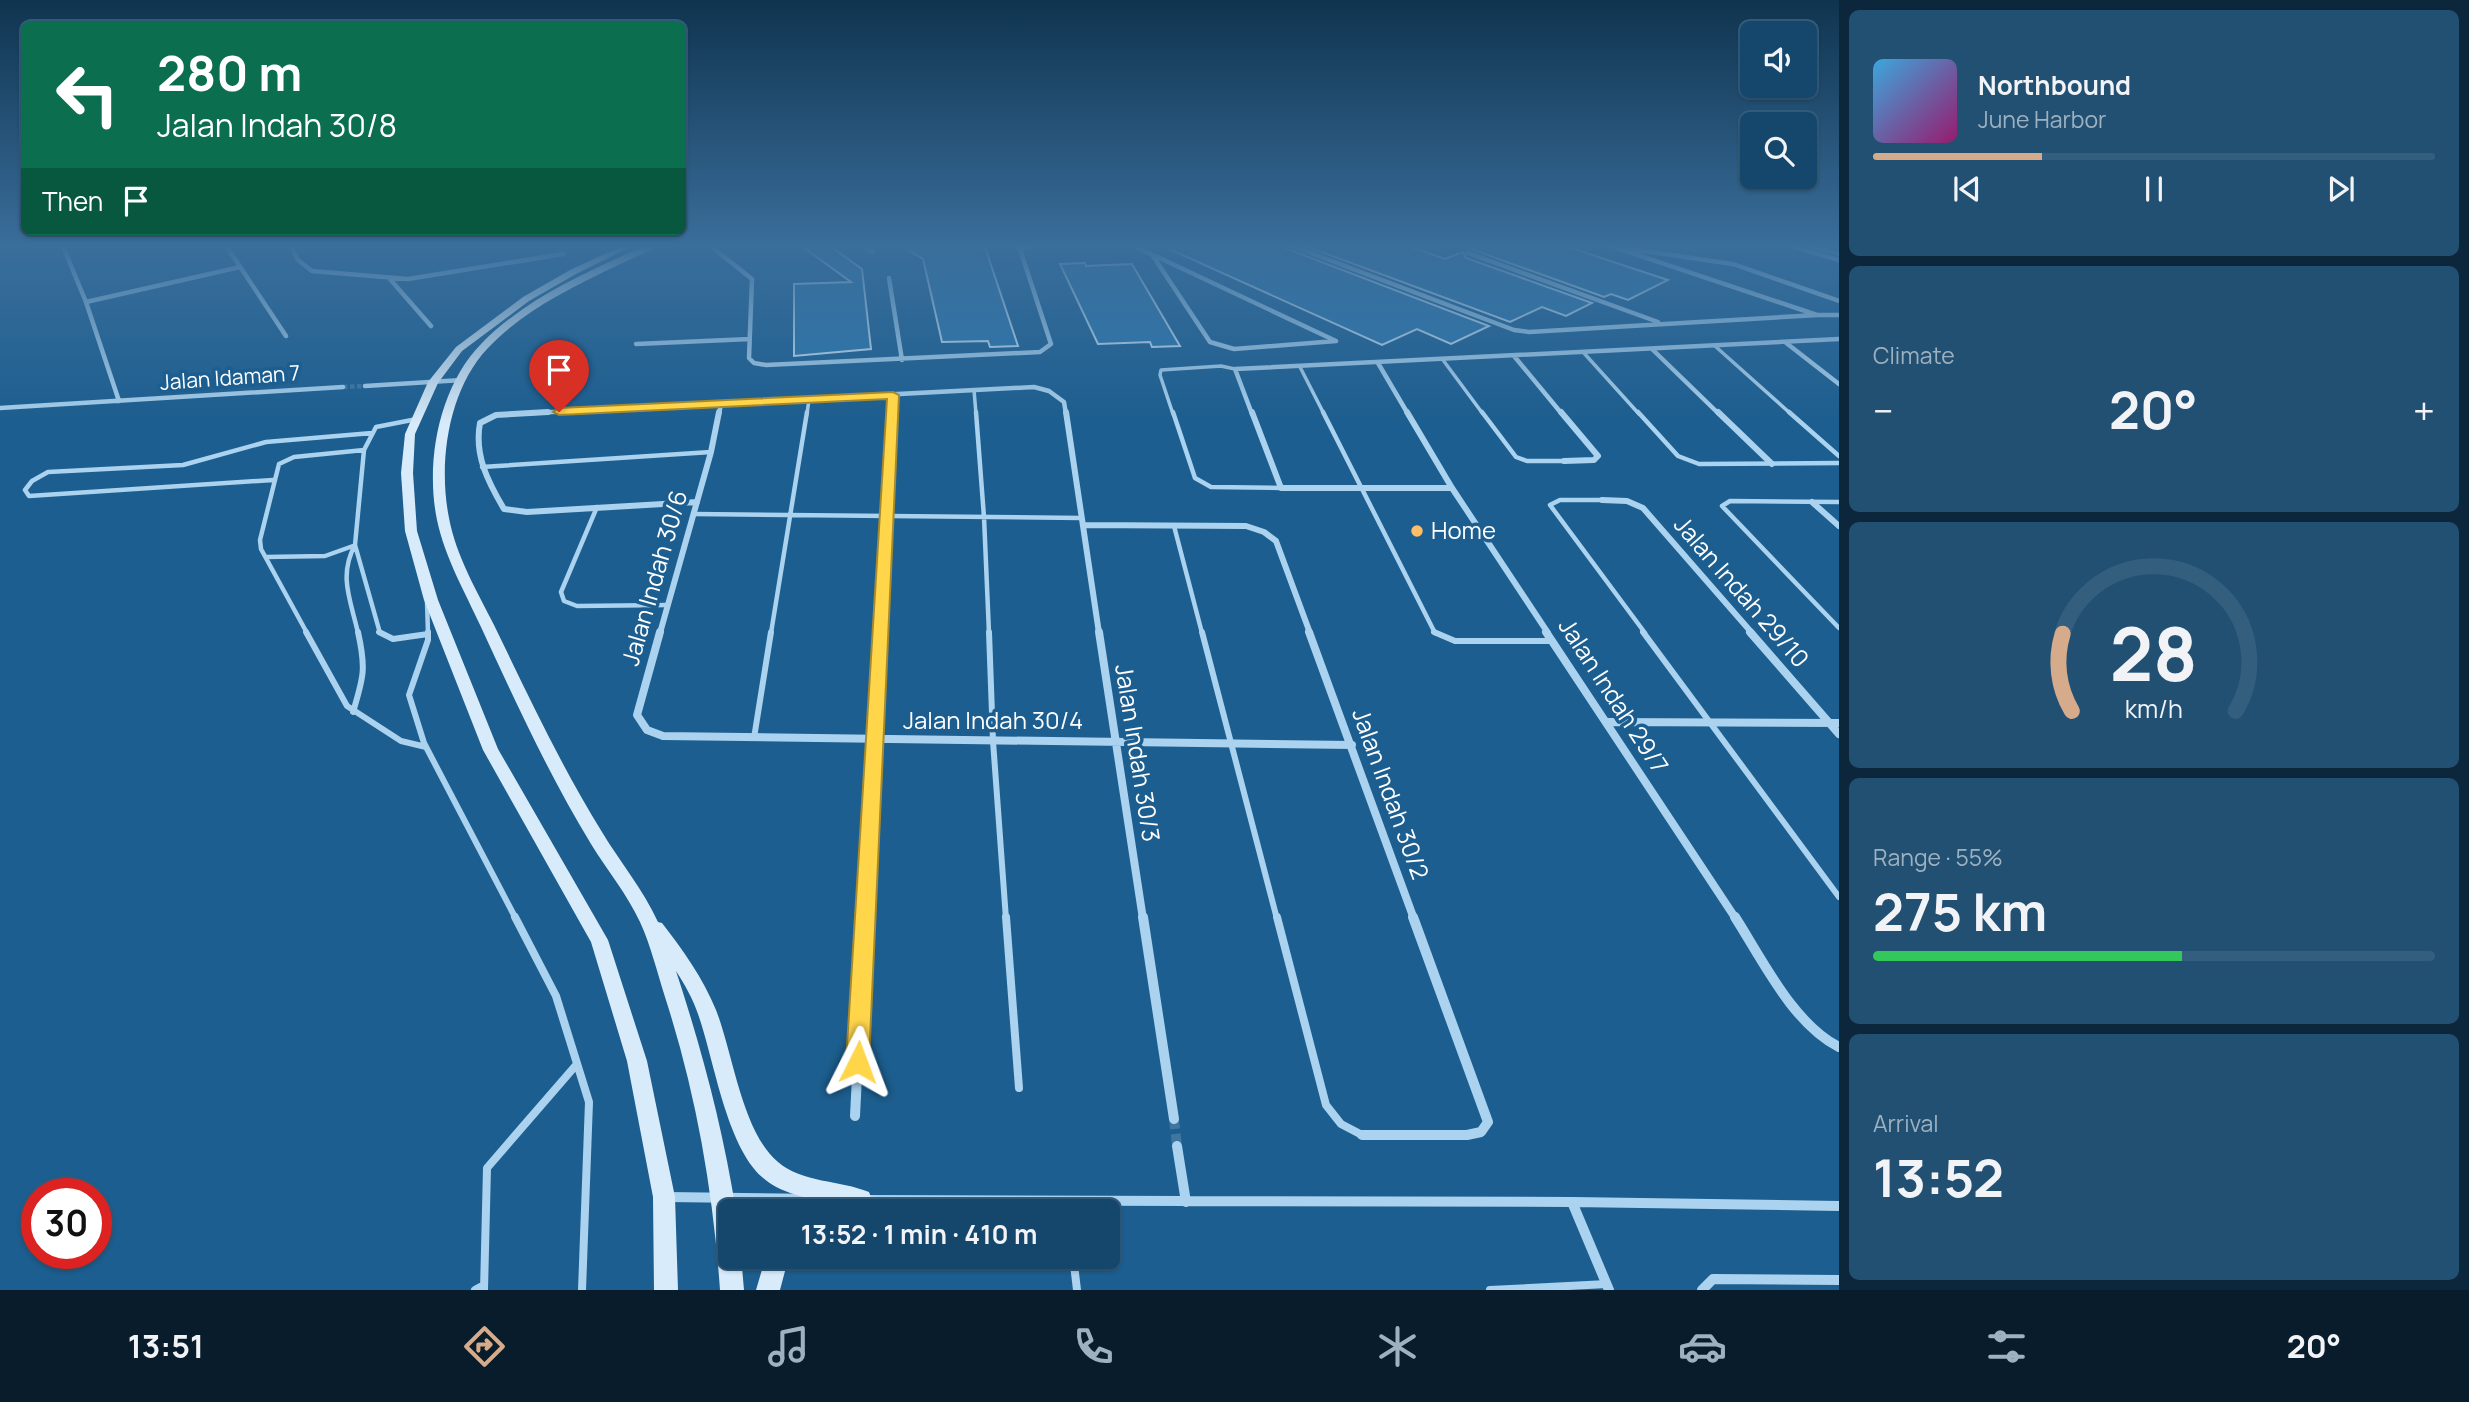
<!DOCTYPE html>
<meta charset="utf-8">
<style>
:root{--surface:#15466b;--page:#225073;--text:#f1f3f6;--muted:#9db1c1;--line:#345e7e;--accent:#d6ab8b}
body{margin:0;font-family:Manrope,sans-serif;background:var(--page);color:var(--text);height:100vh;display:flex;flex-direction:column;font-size:26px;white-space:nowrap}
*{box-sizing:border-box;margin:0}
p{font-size:23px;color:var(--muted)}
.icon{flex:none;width:38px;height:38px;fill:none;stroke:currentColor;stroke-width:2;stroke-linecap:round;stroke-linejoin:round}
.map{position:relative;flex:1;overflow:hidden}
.panel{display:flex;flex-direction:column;gap:10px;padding:10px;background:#0c263b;width:630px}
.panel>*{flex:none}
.top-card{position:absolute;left:21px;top:21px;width:665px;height:214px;border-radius:10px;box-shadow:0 2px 5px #0004,0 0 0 2px var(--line);background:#0b6e4f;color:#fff;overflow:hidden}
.buttons{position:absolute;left:1740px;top:21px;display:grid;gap:14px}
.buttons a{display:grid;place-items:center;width:77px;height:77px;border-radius:10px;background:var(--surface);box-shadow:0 2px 5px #0004,0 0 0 2px var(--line);font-size:35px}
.speed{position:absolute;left:21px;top:1178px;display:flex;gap:14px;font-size:35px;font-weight:700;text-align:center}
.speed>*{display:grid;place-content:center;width:91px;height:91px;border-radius:50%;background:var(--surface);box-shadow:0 2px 5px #0004,0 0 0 2px var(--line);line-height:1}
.speed .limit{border:10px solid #d22;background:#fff;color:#111}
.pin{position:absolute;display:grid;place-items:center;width:60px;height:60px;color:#fff;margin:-72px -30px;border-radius:50% 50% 50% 0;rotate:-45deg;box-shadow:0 0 7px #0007}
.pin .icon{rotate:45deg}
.me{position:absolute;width:77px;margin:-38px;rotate:3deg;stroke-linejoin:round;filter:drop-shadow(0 0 5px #0008)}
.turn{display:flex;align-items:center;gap:24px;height:147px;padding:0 21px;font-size:32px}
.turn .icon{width:91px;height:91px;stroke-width:2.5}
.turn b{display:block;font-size:49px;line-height:60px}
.then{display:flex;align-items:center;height:66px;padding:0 21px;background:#0003;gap:14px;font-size:26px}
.big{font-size:52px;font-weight:700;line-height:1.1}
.panel .card{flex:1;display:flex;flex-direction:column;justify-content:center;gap:10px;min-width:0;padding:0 24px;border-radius:10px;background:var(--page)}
.panel .dial{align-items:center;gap:0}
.dial svg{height:182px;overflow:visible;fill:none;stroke:var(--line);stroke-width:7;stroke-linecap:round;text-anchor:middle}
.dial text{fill:var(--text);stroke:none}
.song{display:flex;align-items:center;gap:21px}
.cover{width:84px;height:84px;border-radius:10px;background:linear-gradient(135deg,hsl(200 70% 55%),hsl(320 70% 35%))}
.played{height:7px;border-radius:4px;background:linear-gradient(90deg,var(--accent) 30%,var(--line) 30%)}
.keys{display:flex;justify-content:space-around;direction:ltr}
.heat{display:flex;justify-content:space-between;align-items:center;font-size:38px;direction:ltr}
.charge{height:10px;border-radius:5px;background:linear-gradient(90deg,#34c759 55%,var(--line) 0)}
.trip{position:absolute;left:718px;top:1199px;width:402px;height:70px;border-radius:10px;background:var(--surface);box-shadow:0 2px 5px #0004,0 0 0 2px var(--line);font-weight:700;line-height:70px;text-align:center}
.tabs{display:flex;height:112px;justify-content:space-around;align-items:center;background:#081c2b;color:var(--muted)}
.tabs .icon{width:49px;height:49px}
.tabs .selected{color:var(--accent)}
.tabs b{font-size:32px;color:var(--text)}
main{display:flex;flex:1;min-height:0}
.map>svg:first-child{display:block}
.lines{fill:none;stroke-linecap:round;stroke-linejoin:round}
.stream{stroke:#9ecff0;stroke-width:4.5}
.building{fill:#2b77ad;stroke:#d1e9fa;stroke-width:2}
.minor-tunnel-far1{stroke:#3e76a0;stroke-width:4.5;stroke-dasharray:4.5 2.5;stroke-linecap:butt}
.minor-tunnel{stroke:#3e76a0;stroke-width:10;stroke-dasharray:10 5;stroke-linecap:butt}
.service-far3{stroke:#abd2ee;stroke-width:3.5}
.service-far2{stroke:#abd2ee;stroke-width:4.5}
.service-far1{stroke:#abd2ee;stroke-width:6}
.service{stroke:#abd2ee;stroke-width:8}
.minor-far3{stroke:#abd2ee;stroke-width:4.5}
.minor-far2{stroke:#abd2ee;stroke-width:6}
.minor-far1{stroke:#abd2ee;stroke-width:8}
.minor{stroke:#abd2ee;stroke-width:10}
.secondary{fill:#d8ebfa;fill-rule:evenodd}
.route{fill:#ffd54a;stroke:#a68a30;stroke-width:2}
.poi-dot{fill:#febe69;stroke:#1c5e8f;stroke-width:2.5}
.labels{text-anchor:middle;stroke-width:7;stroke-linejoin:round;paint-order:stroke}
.far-street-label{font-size:21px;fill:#fff;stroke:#1c5e8f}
.poi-label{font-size:24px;fill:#fff;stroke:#1c5e8f;text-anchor:start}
.street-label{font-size:24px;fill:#fff;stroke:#1c5e8f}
</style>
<main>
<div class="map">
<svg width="1839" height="1290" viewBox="0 0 1839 1290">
<rect width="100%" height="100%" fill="#1c5e8f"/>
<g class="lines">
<!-- stream -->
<path class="stream" d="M 1783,244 L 1839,260"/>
</g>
<!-- building -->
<path class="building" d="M 799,244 L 827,244 L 862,269 L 871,349 L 794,356 L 794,284 L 851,282 Z
M 899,244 L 975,244 L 986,250 L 1018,346 L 990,347 L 988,341 L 942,342 L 923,259 Z
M 1158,244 L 1282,244 L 1285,248 L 1489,326 L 1451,344 L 1417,329 L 1382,345 Z
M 1300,244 L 1403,244 L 1445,259 L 1463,252 L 1466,258 L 1592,303 L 1566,316 L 1542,307 L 1510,322 Z
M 1483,244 L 1559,244 L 1668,280 L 1628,300 L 1611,294 L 1604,297 L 1471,249 Z
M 1085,263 L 1086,266 L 1132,264 L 1180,346 L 1152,347 L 1150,342 L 1098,344 L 1060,264 Z"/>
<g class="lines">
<!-- minor-tunnel-far1 -->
<path class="minor-tunnel-far1" d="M 343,387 L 365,386"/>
<!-- minor-tunnel -->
<path class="minor-tunnel" d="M 1174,1119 L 1177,1146"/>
<!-- service-far3 -->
<path class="service-far3" d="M 1800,244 L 1839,254
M 1715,346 L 1791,414
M 1583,352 L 1639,414
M 1443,360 L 1483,414
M 1300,367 L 1324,414
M 974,390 L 976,414
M 807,414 L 809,399
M 1173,414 L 1160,375 L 1161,370 L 1221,366 L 1235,369"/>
<!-- service-far2 -->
<path class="service-far2" d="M 976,412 L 984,517 L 989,633
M 1173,412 L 1195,478 L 1211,487 L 1281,488
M 1323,412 L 1435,633
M 1482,412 L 1516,457 L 1527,461 L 1564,461
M 1638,412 L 1678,456 L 1699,464 L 1839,463
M 1789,412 L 1839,456
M 482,467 L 711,452
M 273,480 L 29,496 L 25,490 L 32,481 L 48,472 L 183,465 L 266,442 L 372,433
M 1602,500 L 1560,500 L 1550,505 L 1645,633
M 1839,502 L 1730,501 L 1722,506 L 1839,628
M 597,507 L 561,592 L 564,601 L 577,606 L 668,605
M 693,514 L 1082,518
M 1174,526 L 1202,633
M 355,545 C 338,576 351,601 358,633
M 266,557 L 325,556 L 353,546
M 427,601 L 428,633
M 307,633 L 261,549 L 260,540 L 279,464 L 294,457 L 364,450
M 380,633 L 355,545 L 364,450 L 376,427 L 417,419
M 771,633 L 807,412"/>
<!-- service-far1 -->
<path class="service-far1" d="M 306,632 L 347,706 L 401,741 L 426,747
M 379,632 L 393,639 L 428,634
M 428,632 L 428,640 L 409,695 L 424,743 L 516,919
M 989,632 L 993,741 L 1006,919
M 1202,632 L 1277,919
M 1434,632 L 1455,641 L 1551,641
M 1643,632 L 1839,897
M 353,712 C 364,676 366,668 358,632
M 754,738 L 771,632"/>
<!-- service -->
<path class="service" d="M 515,917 L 556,996 L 589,1102 L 582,1290
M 1006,917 L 1019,1088
M 1277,917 L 1326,1105 L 1341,1124 L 1362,1135
M 1073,1256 L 1077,1290
M 475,1290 L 484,1285
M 484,1290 L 487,1168 L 577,1064
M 1490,1290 L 1607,1284"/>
<!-- minor-far3 -->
<path class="minor-far3" d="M 62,244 L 86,302 L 119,401
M 225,244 L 286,336
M 290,244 L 298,260 L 312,271 L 408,279 L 563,254
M 708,244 L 752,279 L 749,358 L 754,363 L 766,365 L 1040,352 L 1051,344 L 1020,249
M 860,244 L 873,252
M 1010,244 L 1020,249
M 1130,244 L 1336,341
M 1287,244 L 1514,330 L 1529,332 L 1817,315
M 1443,244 L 1448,246
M 1605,244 L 1817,315 L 1839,315
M 1020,249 L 1037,244
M 1631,249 L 1733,264 L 1839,301
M 1468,253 L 1658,322
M 1153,256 L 1210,342 L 1234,349 L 1336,341
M 389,278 L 431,326
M 889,278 L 902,360
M 86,302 L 240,267
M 1785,342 L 1839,384
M 636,344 L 750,339
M 1652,349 L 1719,414
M 1514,356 L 1562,414
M 1378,363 L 1408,414
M 365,386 L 462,380
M 0,408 L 343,387
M 514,414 L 1034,387 L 1049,391 L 1064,402 L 1066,414
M 719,414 L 721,404
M 892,414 L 893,395
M 1252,414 L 1235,369 L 1839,339"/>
<!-- minor-far2 -->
<path class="minor-far2" d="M 548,412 L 496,415 L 480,423 C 474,455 488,482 504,509 L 527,512 L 697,502
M 1066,412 L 1099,633
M 1252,412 L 1281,488 L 1452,488
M 1407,412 L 1452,488 L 1548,633
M 1561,412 L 1598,456 L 1594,460 L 1564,461
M 1718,412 L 1772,464
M 1602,500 L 1627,501 L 1643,508 L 1752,633
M 1812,502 L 1839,526
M 1083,525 L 1246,526 L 1264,532 L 1276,541 L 1310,633
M 660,633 L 711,452 L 719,412
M 880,633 L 892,412"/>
<!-- minor-far1 -->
<path class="minor-far1" d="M 660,632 L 637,715 L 647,730 L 663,736 L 1352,745
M 1099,632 L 1143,919
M 1309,632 L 1414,919
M 1546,632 L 1736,919
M 1750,632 L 1839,734
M 1608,722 L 1839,723
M 865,919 L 881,632"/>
<!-- minor -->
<path class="minor" d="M 1143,917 L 1174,1119
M 1735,917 C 1762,959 1793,1024 1839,1047
M 855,1116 L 865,917
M 1362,1135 L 1467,1135 L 1481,1132 L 1488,1122 L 1413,917
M 1177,1146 L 1186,1202
M 667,1197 L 820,1199
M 863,1200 L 1572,1202 L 1839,1206
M 1572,1202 L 1609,1290
M 1702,1290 L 1713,1279 L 1839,1280"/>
<!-- secondary -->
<path class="secondary" d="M 626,244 L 636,244 L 576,274 L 529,301 L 462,351 L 438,383 L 415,434 L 413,473 L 417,531 L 438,600 L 498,749 L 608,940 L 647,1061 L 675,1197 L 678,1290 L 654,1290 L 653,1197 L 627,1061 L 591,942 L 483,750 L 424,600 L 405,531 L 401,473 L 405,434 L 428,382 L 456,347 L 523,297 L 570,270 Z
M 649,244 L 659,244 C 646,254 627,260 612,268 C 568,289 522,312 488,348 C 448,390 438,463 449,518 C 456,556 477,591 494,625 C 528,695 561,766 602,832 C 620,862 643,889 658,922 L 662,923 C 683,950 703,978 716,1010 C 733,1053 742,1132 778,1162 C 802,1183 840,1180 869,1192 L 872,1200 L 869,1208 L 862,1211 L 828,1211 L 831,1204 C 808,1198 779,1193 762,1177 C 726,1145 714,1059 698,1014 C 693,999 685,985 676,971 C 702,1050 723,1129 736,1211 L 730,1211 L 730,1256 L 741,1256 L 744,1290 L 720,1290 C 713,1190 696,1093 665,997 C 657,972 651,946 640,922 C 627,894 607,870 591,844 C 549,775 515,701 481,627 C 465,592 445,558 437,520 C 425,462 439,386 482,343 C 527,297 591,270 649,244 Z
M 766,1256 L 789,1256 L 780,1290 L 756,1290 Z"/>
</g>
<!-- sky -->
<linearGradient id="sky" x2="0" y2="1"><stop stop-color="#0f344f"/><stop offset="0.58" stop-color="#3a6e9b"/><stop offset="1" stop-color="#3a6e9b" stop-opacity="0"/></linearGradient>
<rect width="1839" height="424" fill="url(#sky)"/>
<!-- route -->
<path class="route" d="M 893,392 L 899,395 L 869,1062 L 866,1070 L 858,1073 L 850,1070 L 846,1062 L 887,399 L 559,415 L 553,412 L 559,408 Z"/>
<!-- markers -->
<circle class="poi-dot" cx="1417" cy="531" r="7"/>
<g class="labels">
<!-- far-street labels -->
<g class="far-street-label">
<text transform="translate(230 378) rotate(-4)" y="7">Jalan Idaman 7</text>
</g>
<!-- poi labels -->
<g class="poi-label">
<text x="1431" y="539">Home</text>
</g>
<!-- street labels -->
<g class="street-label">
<text transform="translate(655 578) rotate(-74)" y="8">Jalan Indah 30/6</text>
<text transform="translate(1741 592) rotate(49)" y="8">Jalan Indah 29/10</text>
<text transform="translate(1613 696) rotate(57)" y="8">Jalan Indah 29/7</text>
<text x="993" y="729">Jalan Indah 30/4</text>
<text transform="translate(1137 753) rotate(81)" y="8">Jalan Indah 30/3</text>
<text transform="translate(1390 794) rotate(70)" y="8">Jalan Indah 30/2</text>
</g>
</g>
</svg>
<div class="buttons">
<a><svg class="icon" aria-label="sound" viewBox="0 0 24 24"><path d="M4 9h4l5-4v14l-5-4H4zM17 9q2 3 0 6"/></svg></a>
<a><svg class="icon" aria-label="search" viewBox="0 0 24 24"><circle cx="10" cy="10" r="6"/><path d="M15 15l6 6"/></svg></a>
</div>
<div class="speed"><div class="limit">30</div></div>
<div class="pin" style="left:559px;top:412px;background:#d93025"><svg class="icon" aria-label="arrive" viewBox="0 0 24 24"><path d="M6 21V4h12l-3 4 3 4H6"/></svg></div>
<svg class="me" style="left:858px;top:1062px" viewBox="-20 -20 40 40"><path d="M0-17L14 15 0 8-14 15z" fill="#ffd54a" stroke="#fff" stroke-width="4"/></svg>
<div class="trip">13:52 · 1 min · 410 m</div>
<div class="top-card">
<div class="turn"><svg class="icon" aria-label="left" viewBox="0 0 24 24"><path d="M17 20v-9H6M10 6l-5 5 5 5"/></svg><div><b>280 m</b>Jalan Indah 30/8</div></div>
<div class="then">Then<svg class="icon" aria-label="arrive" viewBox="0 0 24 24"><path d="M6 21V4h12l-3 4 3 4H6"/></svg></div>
</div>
</div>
<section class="panel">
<div class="card">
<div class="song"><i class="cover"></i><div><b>Northbound</b><p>June Harbor</p></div></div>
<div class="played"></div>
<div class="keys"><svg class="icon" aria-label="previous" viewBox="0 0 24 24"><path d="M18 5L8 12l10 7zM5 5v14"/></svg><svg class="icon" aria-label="pause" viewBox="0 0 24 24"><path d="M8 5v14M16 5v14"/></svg><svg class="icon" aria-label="next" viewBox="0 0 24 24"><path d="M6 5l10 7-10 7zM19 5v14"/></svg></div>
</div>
<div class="card"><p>Climate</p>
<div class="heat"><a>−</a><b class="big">20°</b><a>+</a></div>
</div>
<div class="card dial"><svg viewBox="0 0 100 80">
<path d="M14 69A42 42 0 1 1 86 69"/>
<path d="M14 69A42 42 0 0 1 10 35" stroke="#d6ab8b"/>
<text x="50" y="56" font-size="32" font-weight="700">28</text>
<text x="50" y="72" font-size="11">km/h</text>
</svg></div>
<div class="card"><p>Range · 55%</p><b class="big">275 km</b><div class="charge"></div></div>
<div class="card"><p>Arrival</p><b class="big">13:52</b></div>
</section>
</main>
<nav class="tabs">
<b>13:51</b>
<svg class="icon selected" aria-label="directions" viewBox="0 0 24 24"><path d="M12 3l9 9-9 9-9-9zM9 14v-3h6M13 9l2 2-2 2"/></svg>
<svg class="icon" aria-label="music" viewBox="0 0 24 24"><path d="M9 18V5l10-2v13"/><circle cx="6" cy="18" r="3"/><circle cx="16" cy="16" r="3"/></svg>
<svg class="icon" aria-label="phone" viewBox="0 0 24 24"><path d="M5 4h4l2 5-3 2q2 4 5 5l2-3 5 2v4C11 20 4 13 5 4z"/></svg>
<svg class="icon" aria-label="climate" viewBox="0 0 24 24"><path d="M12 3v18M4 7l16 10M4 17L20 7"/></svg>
<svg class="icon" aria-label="car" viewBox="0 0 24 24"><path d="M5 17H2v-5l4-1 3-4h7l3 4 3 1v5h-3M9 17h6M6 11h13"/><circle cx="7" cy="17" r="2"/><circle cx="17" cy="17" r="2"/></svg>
<svg class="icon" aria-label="filters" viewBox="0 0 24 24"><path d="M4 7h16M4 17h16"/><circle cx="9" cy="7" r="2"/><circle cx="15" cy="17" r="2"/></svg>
<b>20°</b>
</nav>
